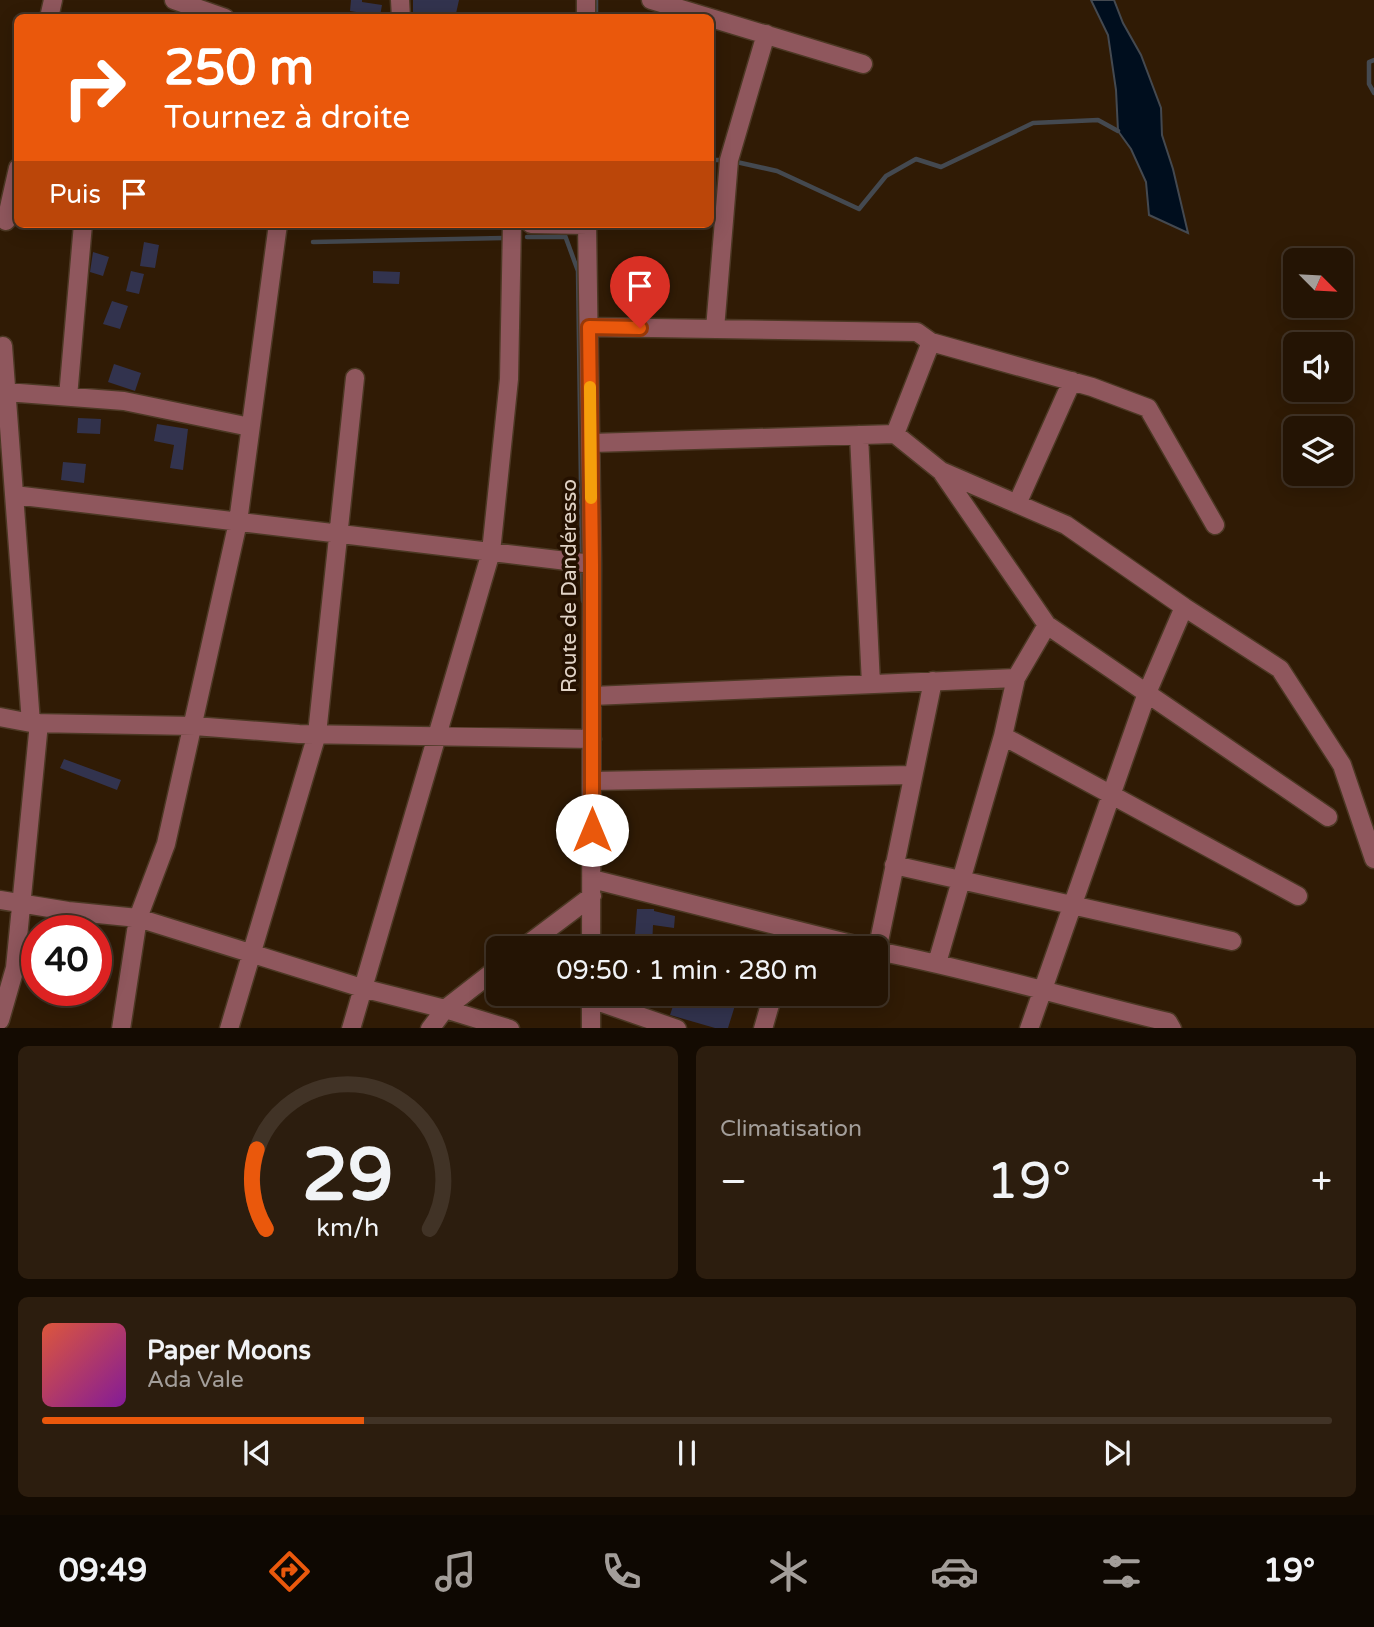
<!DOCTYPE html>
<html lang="fr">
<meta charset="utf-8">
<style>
:root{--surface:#241404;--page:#2c1d0e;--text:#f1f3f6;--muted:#a39e9a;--line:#413326;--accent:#ea580c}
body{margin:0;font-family:"Varela Round",sans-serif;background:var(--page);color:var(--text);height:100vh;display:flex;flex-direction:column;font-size:26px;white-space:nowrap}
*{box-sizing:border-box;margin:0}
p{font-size:23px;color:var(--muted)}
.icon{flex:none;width:38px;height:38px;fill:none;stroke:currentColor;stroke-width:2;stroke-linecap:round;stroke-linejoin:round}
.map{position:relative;height:1028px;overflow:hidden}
.side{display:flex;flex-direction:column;gap:18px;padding:18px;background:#140b02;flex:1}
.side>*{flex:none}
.hud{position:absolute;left:14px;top:14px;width:700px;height:214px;border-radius:10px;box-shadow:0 4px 18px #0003,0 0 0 2px var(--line);background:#ea580c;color:#fff;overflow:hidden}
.needle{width:46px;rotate:114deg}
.tools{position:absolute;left:1283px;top:248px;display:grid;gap:14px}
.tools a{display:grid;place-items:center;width:70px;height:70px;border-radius:10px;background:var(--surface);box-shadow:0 4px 18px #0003,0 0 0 2px var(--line);font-size:35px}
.speed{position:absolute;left:21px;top:915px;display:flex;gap:14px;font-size:35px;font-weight:700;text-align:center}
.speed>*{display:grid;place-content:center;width:91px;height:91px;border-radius:50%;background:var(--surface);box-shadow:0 4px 18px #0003,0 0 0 2px var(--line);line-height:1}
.speed .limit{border:10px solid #d22;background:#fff;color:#111}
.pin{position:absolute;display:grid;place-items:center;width:60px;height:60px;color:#fff;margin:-72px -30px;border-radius:50% 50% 50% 0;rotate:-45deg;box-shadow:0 0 7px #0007}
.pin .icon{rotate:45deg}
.me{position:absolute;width:77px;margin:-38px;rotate:0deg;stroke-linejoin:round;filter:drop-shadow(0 0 5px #0008)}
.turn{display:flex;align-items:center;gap:24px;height:147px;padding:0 35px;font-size:32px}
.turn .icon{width:91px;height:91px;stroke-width:2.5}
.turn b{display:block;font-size:49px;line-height:60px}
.then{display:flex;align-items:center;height:66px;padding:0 35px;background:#0003;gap:14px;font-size:26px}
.big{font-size:52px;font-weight:600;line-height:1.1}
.side .card{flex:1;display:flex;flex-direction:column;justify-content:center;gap:10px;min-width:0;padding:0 24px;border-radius:10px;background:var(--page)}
.side .dial{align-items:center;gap:0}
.dial svg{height:182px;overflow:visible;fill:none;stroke:var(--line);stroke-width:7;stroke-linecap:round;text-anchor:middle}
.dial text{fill:var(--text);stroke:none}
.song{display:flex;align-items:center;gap:21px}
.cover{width:84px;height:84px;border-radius:10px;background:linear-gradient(135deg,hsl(10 70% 55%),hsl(290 70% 35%))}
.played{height:7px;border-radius:4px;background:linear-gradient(90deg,var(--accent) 25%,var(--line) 25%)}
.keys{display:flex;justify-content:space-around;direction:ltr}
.heat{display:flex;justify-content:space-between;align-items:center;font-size:38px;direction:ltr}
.side .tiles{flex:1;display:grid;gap:18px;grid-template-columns:1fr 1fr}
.card:last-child{grid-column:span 2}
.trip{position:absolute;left:486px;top:936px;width:402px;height:70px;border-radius:10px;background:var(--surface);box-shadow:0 4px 18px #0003,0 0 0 2px var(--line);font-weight:600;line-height:70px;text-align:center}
.dock{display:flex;height:112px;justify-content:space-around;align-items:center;background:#0e0802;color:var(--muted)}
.dock .icon{width:49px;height:49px}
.dock .selected{color:var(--accent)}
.dock b{font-size:32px;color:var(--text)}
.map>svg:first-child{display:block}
.water{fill:#000e1e;stroke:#444950;stroke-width:2}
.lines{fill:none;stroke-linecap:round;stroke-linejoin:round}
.stream{stroke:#444950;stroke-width:4.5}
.building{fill:#32334e}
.minor-casing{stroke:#4c3824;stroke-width:21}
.minor{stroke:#8f575d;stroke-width:18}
.route-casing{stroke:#983908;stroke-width:18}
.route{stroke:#ea580c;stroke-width:12}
.slow{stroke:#f59e0b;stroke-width:12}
.labels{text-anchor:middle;stroke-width:7;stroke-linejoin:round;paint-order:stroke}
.street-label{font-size:21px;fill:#e1d3c6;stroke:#251100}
</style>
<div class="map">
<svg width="1374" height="1029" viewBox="0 0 1374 1029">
<rect width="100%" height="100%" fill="#301b05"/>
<!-- water -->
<path class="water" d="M 1091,0 L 1114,0 L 1123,23 L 1141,55 L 1161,108 L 1162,135 L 1173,169 L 1188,233 L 1149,215 L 1146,182 L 1131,149 L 1118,131 L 1116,90 L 1108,35 Z"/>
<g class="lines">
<!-- stream -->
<path class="stream" d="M 596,0 L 596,18
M 1374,60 L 1369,62 L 1369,84 L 1374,93
M 710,160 L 724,160
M 732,161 L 777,171 L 859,209 L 886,176 L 916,159 L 941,167 L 1033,123 L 1098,120 L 1118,131
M 563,230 L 578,271 L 582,554
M 527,237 L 565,237
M 313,242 L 503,238
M 582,570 L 583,601"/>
</g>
<!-- building -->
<path class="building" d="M 351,0 L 362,0 L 362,2 L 382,5 L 380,16 L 350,11 Z
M 413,0 L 459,0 L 455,18 L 413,18 Z
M 144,242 L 159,245 L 155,268 L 140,266 Z
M 93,252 L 109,257 L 103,276 L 90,272 Z
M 131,271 L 144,274 L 139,294 L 126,291 Z
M 373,271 L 400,272 L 399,284 L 373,283 Z
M 112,301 L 128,306 L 120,329 L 103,324 Z
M 114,364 L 141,373 L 135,391 L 108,382 Z
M 78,418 L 101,419 L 100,434 L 77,433 Z
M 157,424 L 188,429 L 183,470 L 170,468 L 174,445 L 154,441 Z
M 63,462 L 86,464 L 84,483 L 61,480 Z
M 64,759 L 121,780 L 117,790 L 60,768 Z
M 637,909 L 654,909 L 654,911 L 675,916 L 674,928 L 653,925 L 652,948 L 634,948 Z
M 677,994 L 718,994 L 737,999 L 728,1028 L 715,1028 L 670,1015 Z"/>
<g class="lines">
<!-- minor casing -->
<g class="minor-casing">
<path id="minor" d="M 174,0 L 225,18
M 400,0 L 401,18
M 586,0 L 586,18
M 651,0 L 863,64
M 49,18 L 53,0
M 6,221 L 18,168
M 531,224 L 587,225
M 587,224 L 592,564 L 591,948
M 589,327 L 917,332 L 931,342 L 895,434
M 715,329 L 729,160 L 766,34
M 931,342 L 1092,387 L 1148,408 L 1215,525
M 3,346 L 31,723
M 6,392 L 124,401 L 250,427
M 68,397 L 83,224
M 859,435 L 871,684
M 591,443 L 895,434 L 941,471
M 14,495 L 592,564
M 1017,504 L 1072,381
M 1047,625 L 1328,817
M 1016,678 L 1047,625 L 941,471 L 1066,525 L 1184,607 L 1280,669 L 1342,765 L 1374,859
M 592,696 L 1016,678 L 1003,736 L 937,963
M 0,717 L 31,723 L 194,726 L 299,734 L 592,739
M 1003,736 L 1298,896
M 592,781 L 913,775
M 894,865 L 1232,941
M 592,879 L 867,948
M 0,900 L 68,911 L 138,918 L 362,988 L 445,1009 L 499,967
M 523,948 L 592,896
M 786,948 L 792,931
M 877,951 C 975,970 1071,999 1168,1022 L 1172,1029
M 877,951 L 933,681
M 591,999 L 677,1029
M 0,1020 L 15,968 L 39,723
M 121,1029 L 138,918 L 166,844 L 238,522 L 278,224
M 229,1029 L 317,734 L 355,378
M 351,1029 L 491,552 L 509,379 L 512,224
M 430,1029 L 445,1009 L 510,1029
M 591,1029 L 591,994
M 763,1029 L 773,994
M 1029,1029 L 1147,693 L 1184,607"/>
</g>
<!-- minor -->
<use href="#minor" class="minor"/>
</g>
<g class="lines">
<!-- route casing -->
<g class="route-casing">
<path id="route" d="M 592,830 L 592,564 L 589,327 L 640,328"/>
</g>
<!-- route -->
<use href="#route" class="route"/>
<!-- slow -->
<path class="slow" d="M 590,387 L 591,498"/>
</g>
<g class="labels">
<!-- street labels -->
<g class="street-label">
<text transform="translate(569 586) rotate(-90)" y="7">Route de Dandéresso</text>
</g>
</g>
</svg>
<div class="tools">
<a><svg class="needle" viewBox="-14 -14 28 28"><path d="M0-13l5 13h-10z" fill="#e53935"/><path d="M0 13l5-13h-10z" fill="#a39e9a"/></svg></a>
<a><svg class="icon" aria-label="sound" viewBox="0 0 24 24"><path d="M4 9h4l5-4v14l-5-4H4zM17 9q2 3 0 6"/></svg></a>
<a><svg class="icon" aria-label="layers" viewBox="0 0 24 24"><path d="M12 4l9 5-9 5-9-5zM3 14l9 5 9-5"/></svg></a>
</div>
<div class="speed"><div class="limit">40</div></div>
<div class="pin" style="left:640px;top:328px;background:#d93025"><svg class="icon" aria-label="arrive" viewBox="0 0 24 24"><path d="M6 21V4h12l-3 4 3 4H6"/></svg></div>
<svg class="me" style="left:592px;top:830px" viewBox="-20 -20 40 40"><circle r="19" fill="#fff"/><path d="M0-13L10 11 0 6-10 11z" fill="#ea580c"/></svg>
<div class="trip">09:50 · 1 min · 280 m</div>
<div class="hud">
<div class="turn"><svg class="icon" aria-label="right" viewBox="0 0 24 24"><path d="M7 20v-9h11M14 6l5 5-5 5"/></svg><div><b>250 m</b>Tournez à droite</div></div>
<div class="then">Puis<svg class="icon" aria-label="arrive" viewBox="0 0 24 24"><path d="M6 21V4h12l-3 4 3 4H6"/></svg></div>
</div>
</div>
<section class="side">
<div class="tiles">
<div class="card dial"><svg viewBox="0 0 100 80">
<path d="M14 69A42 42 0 1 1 86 69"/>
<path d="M14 69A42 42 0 0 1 10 34" stroke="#ea580c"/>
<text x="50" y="56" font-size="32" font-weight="700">29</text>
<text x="50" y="72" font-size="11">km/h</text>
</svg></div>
<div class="card"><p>Climatisation</p>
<div class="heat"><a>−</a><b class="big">19°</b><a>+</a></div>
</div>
<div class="card">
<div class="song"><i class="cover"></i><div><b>Paper Moons</b><p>Ada Vale</p></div></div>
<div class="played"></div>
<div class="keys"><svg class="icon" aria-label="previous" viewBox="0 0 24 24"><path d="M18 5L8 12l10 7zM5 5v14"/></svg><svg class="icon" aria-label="pause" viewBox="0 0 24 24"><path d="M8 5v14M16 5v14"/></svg><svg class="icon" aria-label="next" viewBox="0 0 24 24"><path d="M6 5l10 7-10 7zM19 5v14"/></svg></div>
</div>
</div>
</section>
<nav class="dock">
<b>09:49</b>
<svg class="icon selected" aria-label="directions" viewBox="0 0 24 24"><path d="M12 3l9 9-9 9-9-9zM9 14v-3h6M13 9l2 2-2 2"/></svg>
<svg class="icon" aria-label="music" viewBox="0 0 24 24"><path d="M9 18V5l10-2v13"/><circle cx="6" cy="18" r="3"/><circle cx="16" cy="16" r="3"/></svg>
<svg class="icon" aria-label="phone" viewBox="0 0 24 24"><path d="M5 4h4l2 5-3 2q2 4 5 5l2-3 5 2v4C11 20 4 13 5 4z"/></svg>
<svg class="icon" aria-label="climate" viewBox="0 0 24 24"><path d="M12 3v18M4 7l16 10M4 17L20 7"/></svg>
<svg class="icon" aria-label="car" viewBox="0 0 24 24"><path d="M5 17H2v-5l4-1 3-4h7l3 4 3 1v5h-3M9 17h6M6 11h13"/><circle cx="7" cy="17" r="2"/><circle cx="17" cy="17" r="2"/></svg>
<svg class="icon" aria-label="filters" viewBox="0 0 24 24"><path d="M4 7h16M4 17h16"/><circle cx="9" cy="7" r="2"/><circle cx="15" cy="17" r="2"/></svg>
<b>19°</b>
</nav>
